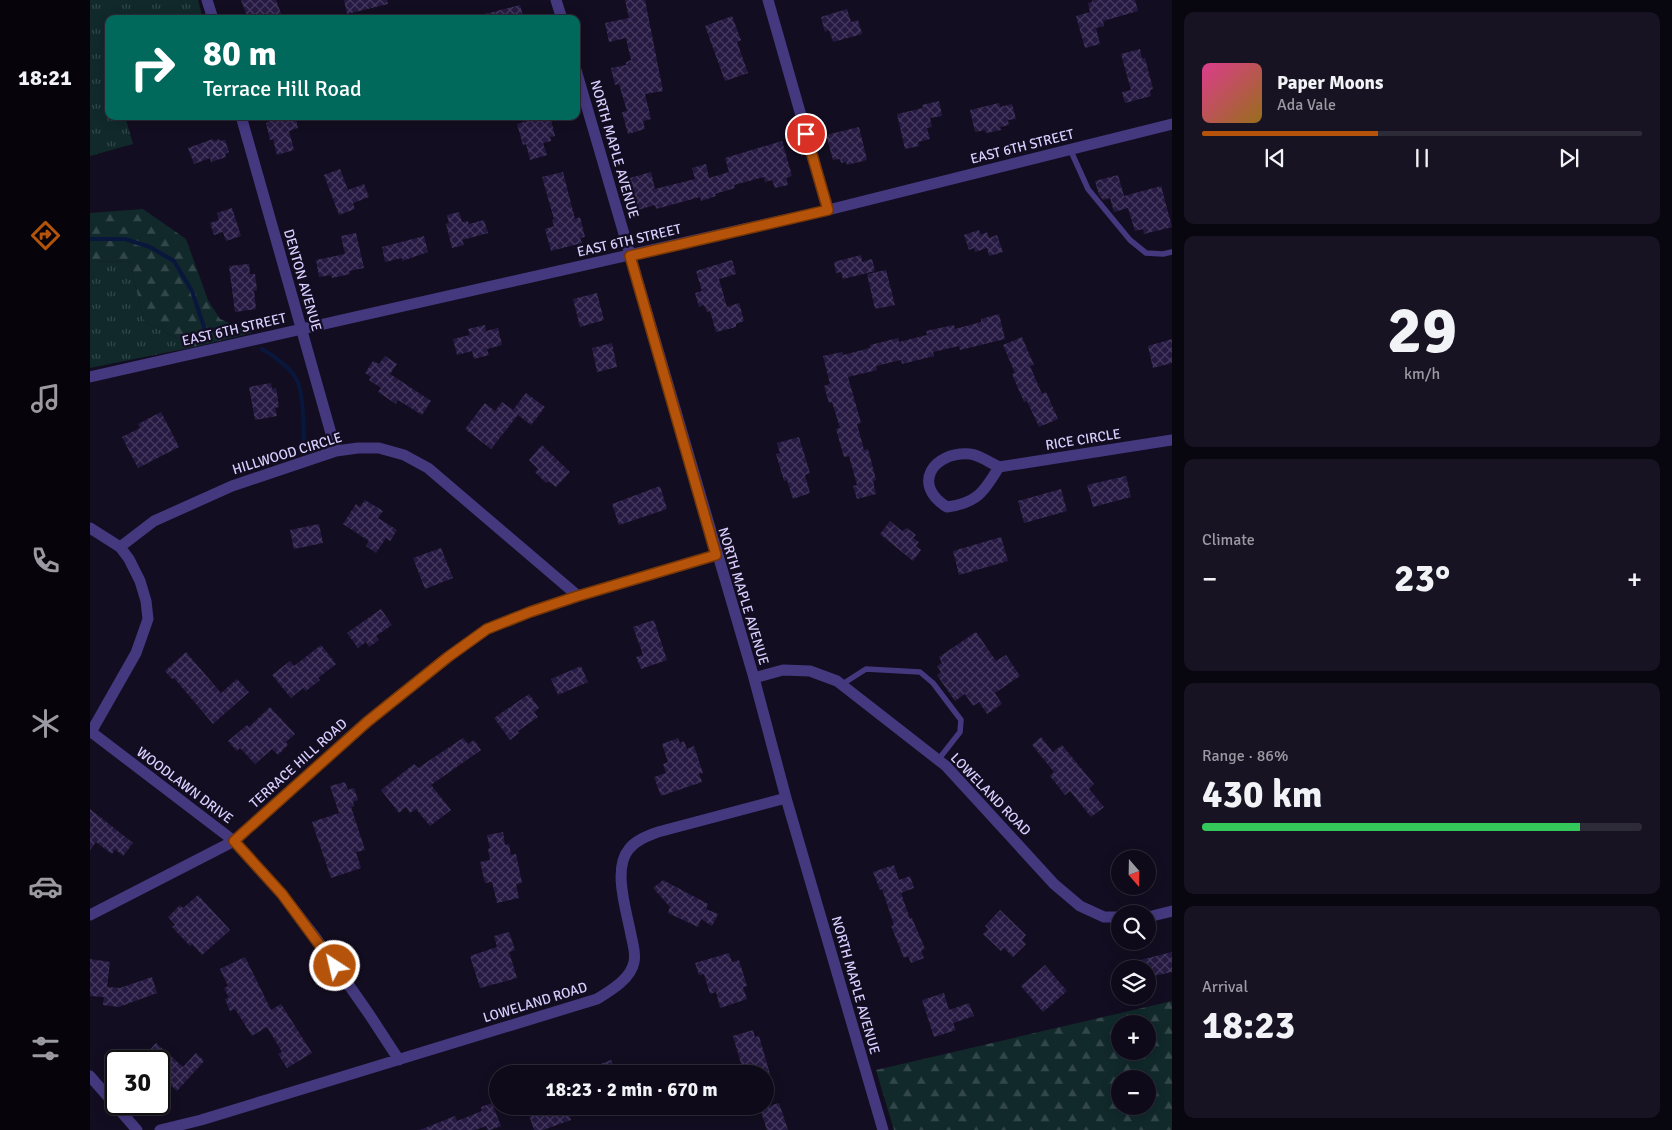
<!DOCTYPE html>
<meta charset="utf-8">
<style>
:root{--surface:#0e0a19;--page:#171322;--text:#f1f3f6;--muted:#9b9aa2;--line:#2e2b38;--accent:#b45309}
body{margin:0;font-family:Signika,sans-serif;background:var(--page);color:var(--text);height:100vh;display:flex;flex-direction:column;font-size:19px;white-space:nowrap}
*{box-sizing:border-box;margin:0}
p{font-size:16px;color:var(--muted)}
.icon{flex:none;width:28px;height:28px;fill:none;stroke:currentColor;stroke-width:2;stroke-linecap:round;stroke-linejoin:round}
.map{position:relative;flex:1;overflow:hidden}
.sheet{display:flex;flex-direction:column;gap:12px;padding:12px;background:#08060e;width:500px}
.sheet>*{flex:none}
.guide{position:absolute;left:15px;top:15px;width:475px;height:105px;border-radius:10px;box-shadow:0 2px 12px #0003,0 0 0 1px var(--line);background:#00695c;color:#fff;overflow:hidden}
.needle{width:32px;rotate:160deg}
.controls{position:absolute;left:1021px;top:850px;display:grid;gap:10px}
.controls a{display:grid;place-items:center;width:45px;height:45px;border-radius:50%;background:var(--surface);box-shadow:0 2px 12px #0003,0 0 0 1px var(--line);font-size:25px}
.speed{position:absolute;left:15px;top:1050px;display:flex;gap:10px;font-size:25px;font-weight:700;text-align:center}
.speed>*{display:grid;place-content:center;width:65px;height:65px;border-radius:50%;background:var(--surface);box-shadow:0 2px 12px #0003,0 0 0 1px var(--line);line-height:1}
.speed .limit{border:2px solid #111;border-radius:8px;background:#fff;color:#111}
.pin{position:absolute;display:grid;place-items:center;width:42px;height:42px;color:#fff;margin:-21px;border:2px solid #fff;border-radius:50%;box-shadow:0 1px 5px #0007}
.me{position:absolute;width:55px;margin:-28px;rotate:325deg;stroke-linejoin:round;filter:drop-shadow(0 0 4px #0008)}
.turn{display:flex;align-items:center;gap:18px;height:105px;padding:0 15px;font-size:22px}
.turn .icon{width:65px;height:65px;stroke-width:2.5}
.turn b{display:block;font-size:35px;line-height:42px}
.big{font-size:38px;font-weight:700;line-height:1.1}
.sheet .widget{flex:1;display:flex;flex-direction:column;justify-content:center;gap:8px;min-width:0;padding:0 18px;border-radius:10px;background:var(--page)}
.sheet .dial{align-items:center;gap:0}
.dial b{font-size:65px;line-height:1}
.song{display:flex;align-items:center;gap:15px}
.cover{width:60px;height:60px;border-radius:8px;background:linear-gradient(135deg,hsl(330 70% 55%),hsl(40 70% 35%))}
.played{height:5px;border-radius:2px;background:linear-gradient(90deg,var(--accent) 40%,var(--line) 40%)}
.keys{display:flex;justify-content:space-around;direction:ltr}
.heat{display:flex;justify-content:space-between;align-items:center;font-size:28px;direction:ltr}
.charge{height:8px;border-radius:4px;background:linear-gradient(90deg,#34c759 86%,var(--line) 0)}
.trip{position:absolute;left:399px;top:1065px;width:285px;height:50px;border-radius:25px;background:var(--surface);box-shadow:0 2px 12px #0003,0 0 0 1px var(--line);font-weight:700;line-height:50px;text-align:center}
main{display:flex;flex:1;min-height:0}
.tabs{display:flex;flex-direction:column;width:90px;justify-content:space-around;align-items:center;background:#06040a;color:var(--muted)}
.tabs .icon{width:35px;height:35px}
.tabs .current{color:var(--accent)}
.tabs b{font-size:22px;color:var(--text)}
.map>svg:first-child{display:block}
.grass{fill:url(#grass-tufts)}
.forest{fill:url(#forest-firs);fill-rule:evenodd}
.lines{fill:none;stroke-linecap:round;stroke-linejoin:round}
.stream{stroke:#0a173d;stroke-width:4}
.building{fill:url(#building-cross-hatch)}
.service{stroke:#44397f;stroke-width:5.5}
.minor{stroke:#44397f;stroke-width:11}
.route-casing{stroke:#753606;stroke-width:12}
.route{stroke:#b45309;stroke-width:9}
.labels{text-anchor:middle;stroke-width:4.5;stroke-linejoin:round;paint-order:stroke}
.street-label{font-size:14px;fill:#d9cefe;stroke:#130d21}
</style>
<main>
<nav class="tabs">
<b>18:21</b>
<svg class="icon current" aria-label="directions" viewBox="0 0 24 24"><path d="M12 3l9 9-9 9-9-9zM9 14v-3h6M13 9l2 2-2 2"/></svg>
<svg class="icon" aria-label="music" viewBox="0 0 24 24"><path d="M9 18V5l10-2v13"/><circle cx="6" cy="18" r="3"/><circle cx="16" cy="16" r="3"/></svg>
<svg class="icon" aria-label="phone" viewBox="0 0 24 24"><path d="M5 4h4l2 5-3 2q2 4 5 5l2-3 5 2v4C11 20 4 13 5 4z"/></svg>
<svg class="icon" aria-label="climate" viewBox="0 0 24 24"><path d="M12 3v18M4 7l16 10M4 17L20 7"/></svg>
<svg class="icon" aria-label="car" viewBox="0 0 24 24"><path d="M5 17H2v-5l4-1 3-4h7l3 4 3 1v5h-3M9 17h6M6 11h13"/><circle cx="7" cy="17" r="2"/><circle cx="17" cy="17" r="2"/></svg>
<svg class="icon" aria-label="filters" viewBox="0 0 24 24"><path d="M4 7h16M4 17h16"/><circle cx="9" cy="7" r="2"/><circle cx="15" cy="17" r="2"/></svg>
</nav>
<div class="map">
<svg width="1082" height="1130" viewBox="0 0 1082 1130">
<defs>
<pattern id="grass-tufts" width="24" height="20" patternUnits="userSpaceOnUse" patternTransform="scale(1.25)"><rect width="24" height="20" fill="#11292b"/><path d="M3 7l-1-3M5 7V3M7 7l1-3M15 17l-1-3M17 17v-4M19 17l1-3" fill="none" stroke="#33474b"/></pattern>
<pattern id="forest-firs" width="22" height="20" patternUnits="userSpaceOnUse" patternTransform="scale(1.25)"><rect width="22" height="20" fill="#11292b"/><path d="M5 1l3.5 6h-7zM16 11l3.5 6h-7z" fill="#33474b"/></pattern>
<pattern id="building-cross-hatch" width="8" height="8" patternUnits="userSpaceOnUse" patternTransform="scale(1.25)"><rect width="8" height="8" fill="#261a42"/><path d="M0 0l8 8M0 8l8-8" fill="none" stroke="#453a5e"/></pattern>
</defs>
<rect width="100%" height="100%" fill="#130d21"/>
<!-- grass -->
<path class="grass" d="M 0,0 L 108,0 L 113,19 L 19,19 L 19,44 L 15,45 L 19,58 L 19,116 L 35,116 L 43,144 L 0,156 Z
M 39,261 L 55,322 L 104,347 L 0,368 L 0,262 Z"/>
<!-- forest -->
<path class="forest" d="M 53,209 L 96,239 L 118,300 L 130,319 L 162,333 L 104,347 L 55,322 L 39,261 L 0,262 L 0,213 Z
M 1082,1001 L 1082,1130 L 804,1130 L 786,1070 ZM 1030,1024 L 1058,1024 L 1058,1051 L 1030,1051 ZM 1030,1079 L 1058,1079 L 1058,1106 L 1030,1106 Z"/>
<g class="lines">
<!-- stream -->
<path class="stream" d="M 0,239 L 35,239 L 60,247 L 84,261 L 102,291 L 115,330 L 138,329 L 147,334
M 172,349 C 183,355 204,370 208,383 C 214,399 214,429 214,446"/>
</g>
<!-- building -->
<path class="building" d="M 151,0 L 186,0 L 193,19 L 165,19 L 164,14 L 157,16 Z
M 254,0 L 297,0 L 298,4 L 257,14 Z
M 535,0 L 555,0 L 573,91 L 555,94 L 561,119 L 553,121 L 555,129 L 538,134 L 532,112 L 537,111 L 529,84 L 525,85 L 521,68 L 536,65 L 536,62 L 541,60 L 536,38 L 519,42 L 515,23 L 539,18 Z
M 1002,0 L 1045,0 L 1048,11 L 1013,21 L 1014,26 L 1006,28 L 1010,44 L 995,48 L 986,16 L 1000,12 L 998,3 L 1002,2 Z
M 430,5 L 434,19 L 391,19 L 391,15 Z
M 757,9 L 761,22 L 768,20 L 772,34 L 743,42 L 739,30 L 735,32 L 731,17 Z
M 642,16 L 651,40 L 647,42 L 658,73 L 635,81 L 615,26 Z
M 1050,49 L 1052,59 L 1055,58 L 1063,89 L 1060,90 L 1061,96 L 1035,103 L 1032,92 L 1041,90 L 1031,54 Z
M 849,101 L 852,116 L 840,118 L 842,127 L 837,128 L 840,139 L 828,142 L 829,146 L 815,149 L 807,114 L 833,108 L 832,105 Z
M 909,103 L 910,107 L 922,104 L 926,119 L 918,120 L 919,125 L 910,127 L 911,130 L 896,133 L 895,130 L 885,132 L 880,110 Z
M 177,116 L 205,116 L 208,128 L 199,131 L 204,150 L 187,155 L 183,139 L 180,140 L 176,123 L 179,122 Z
M 453,116 L 460,116 L 465,136 L 460,137 L 461,141 L 453,143 L 457,155 L 440,160 L 436,144 L 433,145 L 427,124 Z
M 769,127 L 777,160 L 757,165 L 756,162 L 751,163 L 750,159 L 743,160 L 736,135 Z
M 123,139 L 124,141 L 129,139 L 130,141 L 135,140 L 139,152 L 135,154 L 136,157 L 121,162 L 120,158 L 104,164 L 98,148 Z
M 692,141 L 702,176 L 696,178 L 698,185 L 685,188 L 682,180 L 675,182 L 674,177 L 644,185 L 645,188 L 625,194 L 626,196 L 611,201 L 610,197 L 566,209 L 565,205 L 548,210 L 540,178 L 561,172 L 565,189 L 605,179 L 602,168 L 616,164 L 619,178 L 639,172 L 635,158 Z
M 250,169 L 258,190 L 274,184 L 279,197 L 263,203 L 265,209 L 249,215 L 234,175 Z
M 473,172 L 485,219 L 490,217 L 495,237 L 490,238 L 492,243 L 461,251 L 455,229 L 464,226 L 462,220 L 464,219 L 452,177 Z
M 1028,175 L 1034,196 L 1071,186 L 1082,227 L 1054,234 L 1053,229 L 1045,231 L 1038,208 L 1024,212 L 1020,198 L 1013,200 L 1009,195 L 1005,181 Z
M 142,208 L 151,236 L 136,241 L 133,232 L 124,235 L 120,223 L 129,220 L 127,213 Z
M 369,212 L 372,222 L 378,221 L 379,224 L 394,220 L 398,233 L 372,240 L 374,245 L 362,248 L 356,224 L 359,223 L 357,215 Z
M 889,230 L 891,235 L 897,232 L 899,238 L 907,235 L 913,252 L 899,256 L 897,248 L 885,252 L 884,248 L 879,250 L 874,235 Z
M 266,233 L 274,268 L 259,271 L 260,274 L 242,278 L 241,275 L 229,277 L 226,260 L 255,254 L 251,236 Z
M 334,236 L 338,252 L 312,261 L 312,258 L 295,262 L 292,247 Z
M 771,255 L 772,262 L 782,259 L 785,271 L 753,279 L 751,272 L 746,273 L 744,262 Z
M 642,260 L 646,274 L 629,279 L 637,307 L 649,303 L 654,321 L 646,324 L 646,327 L 626,332 L 620,311 L 617,312 L 614,305 L 609,307 L 605,293 L 612,291 L 606,271 Z
M 159,264 L 160,274 L 165,274 L 167,290 L 164,291 L 166,309 L 145,312 L 139,266 Z
M 796,270 L 805,305 L 785,309 L 777,274 Z
M 507,293 L 514,320 L 490,327 L 483,299 Z
M 909,314 L 915,339 L 870,350 L 869,346 L 843,352 L 844,356 L 812,364 L 811,360 L 786,366 L 787,370 L 758,377 L 771,423 L 767,424 L 774,450 L 778,449 L 786,480 L 783,481 L 786,494 L 767,499 L 763,486 L 767,485 L 759,456 L 754,457 L 746,429 L 750,428 L 742,402 L 739,403 L 734,386 L 740,384 L 733,356 L 752,352 L 753,355 L 780,348 L 780,345 L 808,338 L 809,342 L 837,335 L 836,331 L 864,325 L 865,329 L 891,322 L 891,319 Z
M 395,325 L 396,331 L 408,328 L 412,345 L 397,349 L 399,355 L 384,359 L 382,351 L 367,355 L 363,339 L 380,335 L 378,329 Z
M 932,337 L 944,365 L 940,366 L 952,394 L 956,392 L 968,419 L 949,427 L 937,401 L 934,402 L 922,374 L 925,373 L 913,345 Z
M 1082,339 L 1082,363 L 1063,368 L 1058,346 Z
M 522,343 L 527,367 L 507,372 L 502,348 Z
M 295,356 L 307,364 L 300,374 L 341,401 L 332,415 L 308,400 L 306,404 L 288,392 L 291,388 L 279,380 L 281,377 L 275,373 L 283,361 L 289,364 Z
M 181,383 L 182,389 L 186,388 L 189,407 L 185,408 L 187,416 L 165,420 L 159,387 Z
M 436,393 L 455,407 L 441,425 L 428,415 L 401,449 L 375,429 L 395,403 L 405,411 L 412,402 L 423,410 Z
M 71,412 L 89,447 L 48,468 L 32,437 L 50,428 L 48,424 Z
M 709,437 L 720,473 L 715,475 L 720,493 L 703,499 L 697,480 L 694,481 L 686,454 L 690,453 L 687,443 Z
M 452,445 L 480,472 L 466,487 L 458,481 L 456,483 L 445,472 L 448,469 L 439,460 Z
M 1036,476 L 1041,497 L 1003,507 L 997,485 Z
M 570,486 L 577,509 L 529,525 L 522,504 Z
M 971,489 L 977,511 L 934,523 L 928,501 Z
M 275,500 L 293,511 L 288,518 L 307,530 L 300,541 L 296,538 L 286,553 L 276,546 L 279,541 L 253,524 L 266,504 L 270,507 Z
M 800,521 L 812,531 L 817,528 L 826,535 L 823,538 L 829,542 L 826,546 L 831,550 L 823,561 L 790,534 Z
M 229,524 L 233,543 L 204,549 L 200,530 Z
M 911,537 L 918,561 L 869,575 L 863,551 Z
M 351,548 L 363,578 L 335,589 L 323,558 Z
M 291,609 L 302,625 L 286,636 L 289,640 L 279,647 L 276,642 L 268,648 L 257,633 Z
M 564,620 L 577,660 L 551,669 L 546,657 L 553,655 L 543,627 Z
M 886,632 L 906,661 L 916,655 L 930,676 L 905,693 L 912,704 L 897,714 L 889,702 L 883,706 L 875,694 L 865,701 L 847,675 L 851,672 L 847,666 L 852,663 L 849,657 Z
M 231,645 L 246,664 L 228,678 L 230,680 L 216,691 L 213,688 L 201,698 L 182,675 L 200,661 L 204,666 Z
M 96,652 L 131,693 L 147,679 L 159,692 L 123,724 L 84,678 L 82,679 L 75,671 Z
M 491,666 L 498,682 L 468,695 L 461,679 Z
M 439,694 L 449,708 L 444,712 L 448,717 L 428,731 L 429,733 L 420,740 L 404,718 Z
M 180,707 L 205,734 L 196,742 L 198,745 L 188,755 L 182,749 L 165,764 L 150,748 L 147,751 L 138,741 L 157,725 L 159,727 Z
M 951,737 L 963,752 L 972,745 L 1004,784 L 999,789 L 1014,807 L 1001,817 L 980,791 L 975,795 L 960,776 L 964,772 L 942,745 Z
M 373,738 L 378,744 L 384,740 L 391,750 L 341,785 L 361,810 L 340,826 L 326,809 L 320,813 L 316,807 L 309,813 L 291,790 L 324,764 L 328,768 Z
M 588,738 L 590,743 L 594,741 L 597,749 L 604,746 L 613,773 L 609,774 L 612,782 L 571,796 L 564,777 L 576,773 L 573,764 L 578,762 L 572,744 Z
M 255,782 L 258,790 L 264,788 L 268,800 L 263,802 L 264,806 L 261,807 L 275,850 L 266,852 L 271,868 L 241,878 L 222,822 L 249,813 L 240,786 Z
M 0,809 L 43,843 L 33,856 L 25,849 L 22,854 L 6,842 L 0,850 Z
M 413,832 L 415,845 L 419,844 L 421,855 L 426,854 L 432,883 L 426,884 L 429,898 L 407,903 L 402,882 L 395,883 L 390,862 L 400,860 L 398,849 L 400,848 L 397,835 Z
M 804,865 L 809,880 L 820,876 L 824,888 L 811,893 L 820,919 L 822,918 L 835,949 L 831,951 L 834,958 L 821,963 L 818,956 L 814,958 L 801,926 L 804,925 L 792,889 L 790,890 L 783,872 Z
M 573,880 L 618,904 L 616,909 L 628,914 L 622,926 L 611,919 L 608,927 L 578,913 L 580,907 L 563,888 Z
M 108,895 L 140,930 L 112,955 L 102,944 L 100,946 L 82,927 L 85,925 L 78,917 L 90,905 L 93,908 Z
M 910,910 L 936,935 L 932,940 L 936,944 L 923,957 L 914,948 L 911,951 L 893,934 L 898,929 L 895,926 Z
M 419,932 L 425,950 L 419,952 L 427,978 L 390,988 L 380,956 L 407,947 L 404,936 Z
M 1082,952 L 1082,972 L 1058,977 L 1058,969 L 1031,969 L 1030,965 Z
M 639,953 L 642,962 L 649,960 L 657,986 L 653,987 L 657,999 L 630,1008 L 626,992 L 620,994 L 614,974 L 609,975 L 605,963 Z
M 155,957 L 181,1010 L 191,1004 L 222,1053 L 197,1068 L 188,1054 L 192,1052 L 177,1027 L 162,1036 L 145,1009 L 140,1011 L 135,999 L 139,998 L 134,988 L 138,986 L 130,969 Z
M 0,959 L 20,962 L 17,987 L 30,988 L 62,977 L 67,993 L 29,1007 L 13,1005 L 14,997 L 0,996 Z
M 955,965 L 977,991 L 953,1012 L 931,986 Z
M 854,993 L 859,1010 L 879,1003 L 884,1016 L 863,1023 L 866,1030 L 844,1037 L 832,1000 Z
M 663,1030 L 665,1037 L 669,1036 L 680,1074 L 654,1074 L 643,1036 Z
M 66,1043 L 93,1067 L 106,1053 L 114,1061 L 87,1091 L 74,1079 L 69,1082 L 69,1061 L 63,1061 L 56,1054 Z
M 521,1060 L 526,1074 L 488,1074 L 487,1073 Z
M 402,1103 L 411,1126 L 400,1130 L 398,1130 L 396,1126 L 385,1130 L 330,1130 L 365,1116 L 367,1121 L 392,1111 L 391,1107 Z
M 689,1103 L 698,1130 L 677,1130 L 670,1109 Z
M 436,1106 L 476,1106 L 481,1120 L 453,1130 L 444,1130 Z"/>
<g class="lines">
<!-- service -->
<path class="service" d="M 980,149 L 998,189 L 1040,240 L 1056,253 L 1073,254 L 1082,252
M 751,685 L 776,669 L 830,672 L 843,683 L 871,720 L 870,732 L 848,760"/>
<!-- minor -->
<path class="minor" d="M 117,0 L 123,19
M 466,0 L 472,19
M 678,0 L 738,210
M 486,70 L 664,678 L 696,798 L 793,1130
M 151,116 L 246,451
M 0,377 L 738,210 L 1082,124
M 909,467 C 894,492 887,503 857,507 C 821,485 843,451 880,454 C 890,455 900,463 909,467 L 1082,440
M 0,528 L 30,547 L 39,559 L 50,581 L 56,601 L 58,619 L 46,653 L 1,732
M 30,547 L 64,521 L 142,486 L 246,451 L 268,448 L 289,448 L 314,455 L 338,468 L 488,596
M 664,678 L 693,670 L 720,671 L 747,681 L 856,766 L 964,884 L 990,906 L 1014,917 L 1030,917
M 0,731 L 144,841 L 192,894 L 223,934 L 279,1014 L 309,1060
M 0,915 L 144,841 L 277,722 L 358,657 L 397,629 L 440,612 L 488,596 L 626,555
M 1058,917 L 1082,911
M 0,1076 L 47,1130
M 70,1130 L 111,1120 L 507,999 C 520,991 541,979 544,962 C 546,954 543,944 541,935 C 537,912 522,869 539,849 C 546,840 558,836 568,832 L 696,798"/>
</g>
<g class="lines">
<!-- route casing -->
<g class="route-casing">
<path id="route" d="M 245,966 L 192,894 L 144,841 L 277,722 L 358,657 L 397,629 L 440,612 L 488,596 L 626,555 L 540,256 L 738,210 L 716,134"/>
</g>
<!-- route -->
<use href="#route" class="route"/>
</g>
<g class="labels">
<!-- street labels -->
<g class="street-label">
<text transform="translate(932 146) rotate(-14)" y="5">EAST 6TH STREET</text>
<text transform="translate(525 149) rotate(74)" y="5">NORTH MAPLE AVENUE</text>
<text transform="translate(539 240) rotate(-13)" y="5">EAST 6TH STREET</text>
<text transform="translate(213 280) rotate(74)" y="5">DENTON AVENUE</text>
<text transform="translate(144 329) rotate(-13)" y="5">EAST 6TH STREET</text>
<text transform="translate(993 439) rotate(-9)" y="5">RICE CIRCLE</text>
<text transform="translate(197 453) rotate(-17)" y="5">HILLWOOD CIRCLE</text>
<text transform="translate(654 596) rotate(73)" y="5">NORTH MAPLE AVENUE</text>
<text transform="translate(208 763) rotate(-42)" y="5">TERRACE HILL ROAD</text>
<text transform="translate(95 785) rotate(37)" y="5">WOODLAWN DRIVE</text>
<text transform="translate(901 794) rotate(46)" y="5">LOWELAND ROAD</text>
<text transform="translate(766 985) rotate(74)" y="5">NORTH MAPLE AVENUE</text>
<text transform="translate(445 1002) rotate(-17)" y="5">LOWELAND ROAD</text>
</g>
</g>
</svg>
<div class="controls">
<a><svg class="needle" viewBox="-14 -14 28 28"><path d="M0-13l5 13h-10z" fill="#e53935"/><path d="M0 13l5-13h-10z" fill="#9b9aa2"/></svg></a>
<a><svg class="icon" aria-label="search" viewBox="0 0 24 24"><circle cx="10" cy="10" r="6"/><path d="M15 15l6 6"/></svg></a>
<a><svg class="icon" aria-label="layers" viewBox="0 0 24 24"><path d="M12 4l9 5-9 5-9-5zM3 14l9 5 9-5"/></svg></a>
<a>+</a>
<a>−</a>
</div>
<div class="speed"><div class="limit">30</div></div>
<div class="pin" style="left:716px;top:134px;background:#d93025"><svg class="icon" aria-label="arrive" viewBox="0 0 24 24"><path d="M6 21V4h12l-3 4 3 4H6"/></svg></div>
<svg class="me" style="left:245px;top:966px" viewBox="-20 -20 40 40"><circle r="17" fill="#b45309" stroke="#fff" stroke-width="3"/><path d="M0-11L8 9 0 5-8 9z" fill="#fff"/></svg>
<div class="trip">18:23 · 2 min · 670 m</div>
<div class="guide">
<div class="turn"><svg class="icon" aria-label="right" viewBox="0 0 24 24"><path d="M7 20v-9h11M14 6l5 5-5 5"/></svg><div><b>80 m</b>Terrace Hill Road</div></div>
</div>
</div>
<section class="sheet">
<div class="widget">
<div class="song"><i class="cover"></i><div><b>Paper Moons</b><p>Ada Vale</p></div></div>
<div class="played"></div>
<div class="keys"><svg class="icon" aria-label="previous" viewBox="0 0 24 24"><path d="M18 5L8 12l10 7zM5 5v14"/></svg><svg class="icon" aria-label="pause" viewBox="0 0 24 24"><path d="M8 5v14M16 5v14"/></svg><svg class="icon" aria-label="next" viewBox="0 0 24 24"><path d="M6 5l10 7-10 7zM19 5v14"/></svg></div>
</div>
<div class="widget dial"><b>29</b><p>km/h</p></div>
<div class="widget"><p>Climate</p>
<div class="heat"><a>−</a><b class="big">23°</b><a>+</a></div>
</div>
<div class="widget"><p>Range · 86%</p><b class="big">430 km</b><div class="charge"></div></div>
<div class="widget"><p>Arrival</p><b class="big">18:23</b></div>
</section>
</main>
